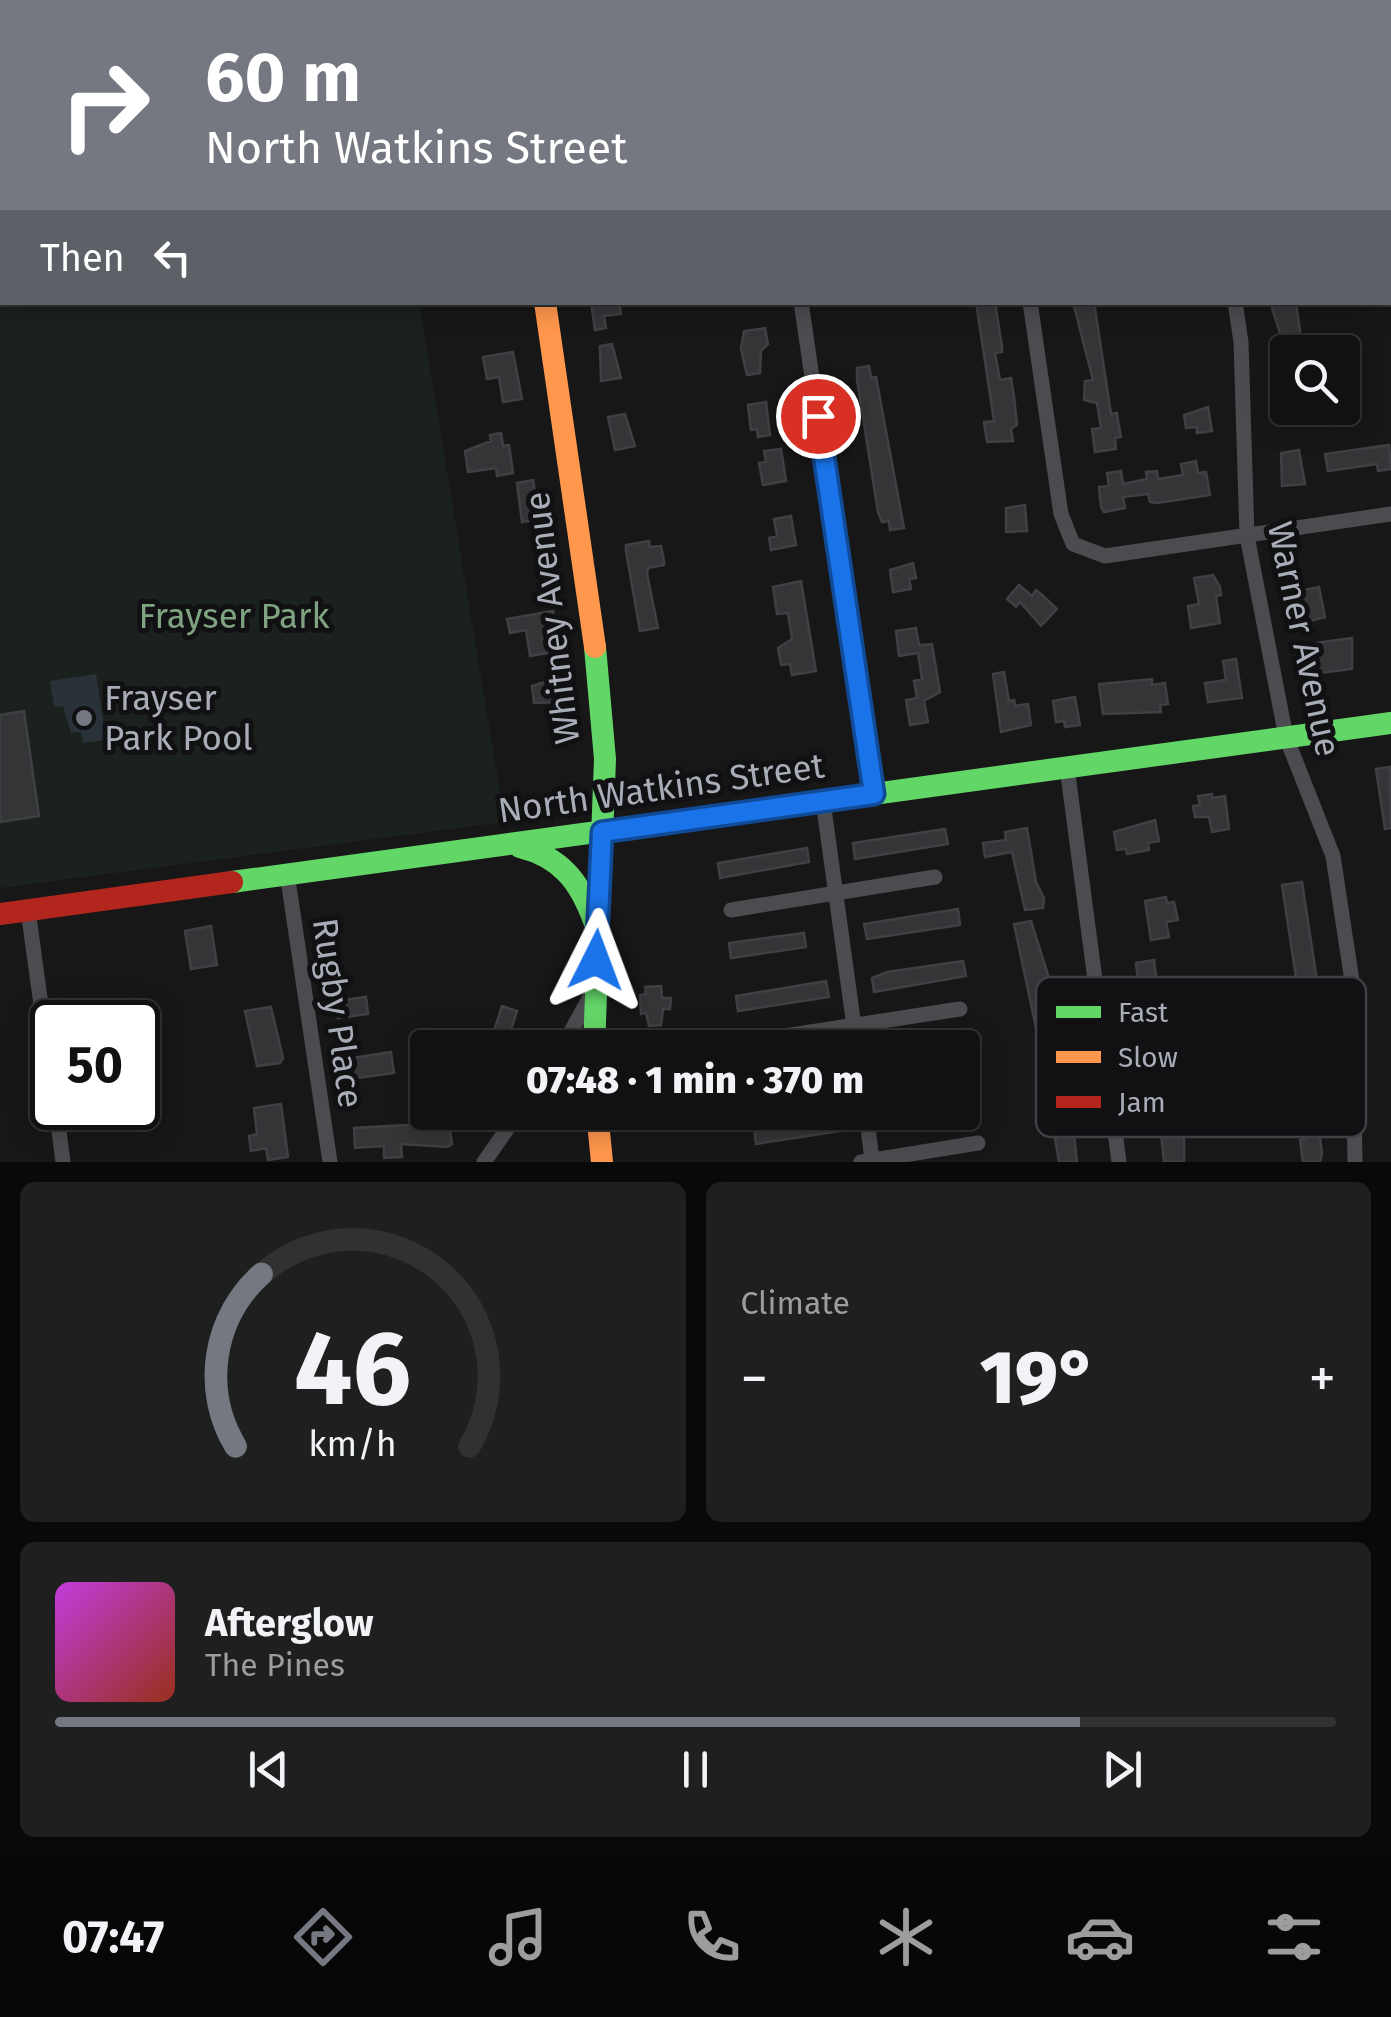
<!DOCTYPE html>
<meta charset="utf-8">
<style>
:root{--surface:#111;--page:#1e1f1f;--text:#f1f3f6;--muted:#9c9d9f;--line:#303131;--accent:#757880}
body{margin:0;font-family:"Fira Sans",sans-serif;background:var(--page);color:var(--text);height:100vh;display:flex;flex-direction:column;font-size:38px;white-space:nowrap}
*{box-sizing:border-box;margin:0}
p{font-size:32px;color:var(--muted)}
.icon{flex:none;width:55px;height:55px;fill:none;stroke:currentColor;stroke-width:2;stroke-linecap:round;stroke-linejoin:round}
.map{position:relative;height:1162px;overflow:hidden}
.sheet{display:flex;flex-direction:column;gap:20px;padding:20px;background:#090909;flex:1}
.sheet>*{flex:none}
.top-card{position:absolute;left:0px;top:0px;width:1392px;height:305px;box-shadow:0 5px 25px #0003,0 0 0 2px var(--line);background:#757880;color:#fff;overflow:hidden}
.controls{position:absolute;left:1270px;top:335px;display:grid;gap:20px}
.controls a{display:grid;place-items:center;width:90px;height:90px;border-radius:10px;background:var(--surface);box-shadow:0 5px 25px #0003,0 0 0 2px var(--line);font-size:50px}
.speed{position:absolute;left:30px;top:1000px;display:flex;gap:20px;font-size:50px;font-weight:700;text-align:center}
.speed>*{display:grid;place-content:center;width:130px;height:130px;border-radius:50%;background:var(--surface);box-shadow:0 5px 25px #0003,0 0 0 2px var(--line);line-height:1}
.speed .limit{border:5px solid #111;border-radius:15px;background:#fff;color:#111}
.pin{position:absolute;display:grid;place-items:center;width:85px;height:85px;color:#fff;margin:-42px;border:5px solid #fff;border-radius:50%;box-shadow:0 2px 10px #0007}
.me{position:absolute;width:110px;margin:-55px;rotate:3deg;stroke-linejoin:round;filter:drop-shadow(0 0 8px #0008)}
.turn{display:flex;align-items:center;gap:35px;height:210px;padding:0 40px;font-size:45px}
.turn .icon{width:130px;height:130px;stroke-width:2.5}
.turn b{display:block;font-size:70px;line-height:85px}
.then{display:flex;align-items:center;height:95px;padding:0 40px;background:#0003;gap:20px;font-size:38px}
.big{font-size:75px;font-weight:800;line-height:1.1}
.sheet .card{flex:1;display:flex;flex-direction:column;justify-content:center;gap:15px;min-width:0;padding:0 35px;border-radius:15px;background:var(--page)}
.sheet .dial{align-items:center;gap:0}
.dial svg{height:260px;overflow:visible;fill:none;stroke:var(--line);stroke-width:7;stroke-linecap:round;text-anchor:middle}
.dial text{fill:var(--text);stroke:none}
.song{display:flex;align-items:center;gap:30px}
.cover{width:120px;height:120px;border-radius:15px;background:linear-gradient(135deg,hsl(290 70% 55%),hsl(10 70% 35%))}
.played{height:10px;border-radius:5px;background:linear-gradient(90deg,var(--accent) 80%,var(--line) 80%)}
.keys{display:flex;justify-content:space-around;direction:ltr}
.heat{display:flex;justify-content:space-between;align-items:center;font-size:55px;direction:ltr}
.sheet .tiles{flex:1;display:grid;gap:20px;grid-template-columns:1fr 1fr}
.card:last-child{grid-column:span 2}
.trip{position:absolute;left:410px;top:1030px;width:570px;height:100px;border-radius:10px;background:var(--surface);box-shadow:0 5px 25px #0003,0 0 0 2px var(--line);font-weight:800;line-height:100px;text-align:center}
.menu{display:flex;height:160px;justify-content:space-around;align-items:center;background:#070707;color:var(--muted)}
.menu .icon{width:70px;height:70px}
.menu .current{color:var(--accent)}
.menu b{font-size:45px;color:var(--text)}
.map>svg:first-child{display:block}
.green{fill:#1b211c}
.water{fill:#2a3239}
.building{fill:#343537;stroke:#3f4043;stroke-width:2.5}
.lines{fill:none;stroke-linecap:round;stroke-linejoin:round}
.street{stroke:#4b4c50;stroke-width:15}
.fast{stroke:#63d668;stroke-width:22}
.slow{stroke:#ff974d;stroke-width:22}
.jam{stroke:#b3261e;stroke-width:22}
.route-casing{stroke:#114b97;stroke-width:25}
.route{stroke:#1a73e8;stroke-width:18}
.poi-dot{fill:#757880;stroke:#111113;stroke-width:4}
.labels{text-anchor:middle;stroke-width:10;stroke-linejoin:round;paint-order:stroke}
.park-label{font-size:35px;fill:#7fa381;stroke:#111113}
.street-label{font-size:35px;fill:#a8adb8;stroke:#111113}
.poi-label{font-size:35px;fill:#a8adb8;stroke:#111113;text-anchor:start}
.key{fill:#111113;stroke:#3e4045;stroke-width:2.5}
.key-label{font-size:28px;fill:#a8adb8}
</style>
<div class="map">
<svg width="1391" height="1162" viewBox="0 0 1391 1162">
<rect width="100%" height="100%" fill="#171717"/>
<!-- green -->
<path class="green" d="M 0,199 L 2,302 L 419,303 L 505,822 L 0,888 Z"/>
<!-- water -->
<path class="water" d="M 96,674 L 106,740 L 83,743 L 81,732 L 71,733 L 63,706 L 54,707 L 50,681 Z"/>
<!-- building -->
<path class="building" d="M 591,302 L 619,302 L 621,314 L 604,316 L 606,328 L 595,330 Z
M 976,302 L 995,302 L 1002,347 L 1002,352 L 995,353 L 1000,380 L 1011,378 L 1014,397 L 1017,425 L 1011,429 L 1013,441 L 987,442 L 984,422 L 994,421 Z
M 1073,302 L 1094,302 L 1111,414 L 1117,413 L 1118,421 L 1121,437 L 1115,438 L 1116,449 L 1095,452 L 1092,429 L 1101,428 L 1097,403 L 1084,400 L 1085,381 L 1093,380 Z
M 1270,302 L 1296,302 L 1303,352 L 1286,352 Z
M 765,328 L 768,344 L 761,351 L 760,373 L 747,375 L 741,349 L 744,331 Z
M 612,344 L 621,378 L 601,381 L 600,346 Z
M 513,352 L 522,399 L 503,402 L 499,377 L 487,379 L 483,357 Z
M 869,366 L 871,378 L 876,377 L 904,528 L 890,530 L 889,521 L 882,522 L 878,512 L 857,380 L 857,368 Z
M 766,402 L 770,435 L 758,437 L 757,429 L 751,430 L 748,405 Z
M 1208,407 L 1212,431 L 1197,433 L 1197,427 L 1186,428 L 1184,415 Z
M 625,414 L 635,446 L 615,450 L 608,417 Z
M 501,433 L 503,446 L 509,445 L 513,473 L 497,476 L 496,468 L 468,472 L 465,451 L 491,441 L 490,435 Z
M 1389,445 L 1391,469 L 1378,471 L 1377,464 L 1328,471 L 1325,454 Z
M 781,449 L 786,481 L 763,485 L 759,463 L 766,462 L 764,451 Z
M 1299,450 L 1305,484 L 1282,486 L 1281,453 Z
M 1196,461 L 1198,473 L 1206,472 L 1210,495 L 1157,503 L 1150,502 L 1148,494 L 1123,497 L 1125,508 L 1104,512 L 1101,507 L 1099,487 L 1109,486 L 1107,473 L 1121,471 L 1123,484 L 1147,479 L 1146,472 L 1157,471 L 1158,479 L 1183,475 L 1181,464 Z
M 533,480 L 540,519 L 522,522 L 517,483 Z
M 1025,505 L 1027,531 L 1006,532 L 1006,508 Z
M 791,516 L 796,545 L 771,550 L 769,538 L 777,536 L 774,519 Z
M 649,541 L 650,547 L 661,546 L 664,561 L 664,565 L 648,568 L 647,574 L 658,628 L 640,631 L 626,551 L 626,545 Z
M 913,563 L 916,578 L 909,579 L 911,589 L 893,592 L 890,570 Z
M 1213,575 L 1220,587 L 1221,595 L 1216,596 L 1220,623 L 1191,628 L 1188,606 L 1199,604 L 1194,578 Z
M 801,581 L 816,671 L 792,675 L 790,664 L 781,665 L 778,648 L 792,639 L 788,613 L 777,614 L 773,587 Z
M 1019,585 L 1032,596 L 1036,590 L 1041,594 L 1057,609 L 1041,626 L 1020,602 L 1016,607 L 1007,599 Z
M 1319,587 L 1325,617 L 1310,621 L 1312,628 L 1298,630 L 1288,598 L 1296,597 L 1295,592 Z
M 553,611 L 560,651 L 530,656 L 526,630 L 510,633 L 507,619 Z
M 916,628 L 919,645 L 932,644 L 940,692 L 924,701 L 928,722 L 910,725 L 906,700 L 917,698 L 914,681 L 922,679 L 918,653 L 899,656 L 896,631 Z
M 1352,638 L 1352,669 L 1318,673 L 1315,643 Z
M 1236,659 L 1242,698 L 1208,702 L 1205,683 L 1226,680 L 1223,661 Z
M 1004,672 L 1009,701 L 1014,700 L 1015,706 L 1028,704 L 1031,725 L 1001,732 L 993,674 Z
M 563,676 L 562,702 L 534,703 L 532,686 Z
M 1152,679 L 1152,685 L 1165,683 L 1168,704 L 1160,705 L 1161,712 L 1103,714 L 1099,684 Z
M 1075,697 L 1080,725 L 1065,727 L 1064,721 L 1056,722 L 1053,701 Z
M 24,711 L 39,816 L 0,822 L 0,715 Z
M 1390,767 L 1391,828 L 1385,829 L 1376,769 Z
M 1212,794 L 1212,798 L 1225,796 L 1229,829 L 1212,832 L 1209,817 L 1195,817 L 1193,806 L 1200,805 L 1198,796 Z
M 1155,820 L 1159,841 L 1148,843 L 1149,850 L 1127,854 L 1126,849 L 1117,850 L 1114,832 Z
M 1027,828 L 1036,882 L 1044,898 L 1043,908 L 1025,910 L 1012,852 L 985,857 L 983,843 L 1006,840 L 1005,832 Z
M 945,829 L 948,844 L 855,859 L 853,843 Z
M 807,848 L 809,862 L 720,878 L 718,863 Z
M 1302,882 L 1322,1014 L 1302,1017 L 1282,885 Z
M 1166,897 L 1167,903 L 1174,902 L 1178,920 L 1166,922 L 1169,937 L 1151,940 L 1145,901 Z
M 958,909 L 960,925 L 867,939 L 864,924 Z
M 1031,921 L 1055,997 L 1059,996 L 1057,1016 L 1063,1048 L 1062,1055 L 1053,1057 L 1059,1088 L 1069,1087 L 1077,1162 L 1059,1162 L 1052,1119 L 1048,1120 L 1046,1075 L 1014,924 Z
M 211,926 L 217,965 L 191,969 L 185,931 Z
M 804,933 L 806,947 L 731,958 L 729,943 Z
M 1154,960 L 1158,994 L 1140,996 L 1136,963 Z
M 963,961 L 966,976 L 874,992 L 872,978 L 887,972 Z
M 826,981 L 829,997 L 738,1011 L 736,996 Z
M 661,986 L 662,998 L 671,998 L 670,1009 L 663,1009 L 661,1025 L 649,1026 L 646,1013 L 641,1014 L 640,995 L 646,994 L 645,987 Z
M 366,997 L 368,1014 L 338,1018 L 335,1001 Z
M 502,1006 L 517,1011 L 507,1042 L 517,1048 L 479,1048 L 484,1034 L 492,1037 Z
M 271,1007 L 283,1058 L 280,1063 L 257,1066 L 245,1011 Z
M 391,1052 L 394,1073 L 350,1079 L 346,1059 Z
M 1321,1092 L 1329,1128 L 1319,1129 L 1322,1154 L 1320,1162 L 1303,1162 L 1300,1140 L 1305,1139 L 1298,1096 Z
M 281,1104 L 288,1157 L 268,1160 L 266,1148 L 251,1151 L 249,1136 L 257,1134 L 254,1108 Z
M 845,1114 L 847,1130 L 756,1144 L 754,1128 Z
M 448,1115 L 452,1144 L 447,1147 L 401,1144 L 402,1157 L 384,1158 L 384,1146 L 355,1148 L 354,1128 L 425,1124 L 425,1118 Z
M 1184,1129 L 1184,1162 L 1164,1162 L 1161,1133 Z"/>
<g class="lines">
<!-- street -->
<path class="street" d="M 647,0 L 651,2
M 1190,0 L 1190,2
M 1390,12 L 1391,11
M 801,302 L 873,793
M 1030,302 L 1061,514 L 1073,544 L 1105,556 L 1391,514
M 1235,302 L 1241,342 L 1247,536 L 1286,737 L 1333,856 L 1352,981 L 1355,1162
M 1067,767 L 1119,1162
M 823,801 L 857,1048
M 287,873 L 330,1162
M 28,910 L 52,1085
M 731,910 L 935,877
M 732,1044 L 960,1009
M 562,1048 L 592,993
M 56,1108 L 63,1162
M 866,1112 L 872,1160
M 484,1162 L 519,1112
M 861,1162 L 978,1143"/>
<!-- fast -->
<path class="fast" d="M 500,0 L 501,2
M 520,847 C 561,857 580,882 594,921
M 232,882 L 1391,723
M 594,1048 L 605,759 L 595,647"/>
<!-- slow -->
<path class="slow" d="M 545,302 L 595,647
M 597,1112 L 602,1162"/>
<!-- jam -->
<path class="jam" d="M 0,914 L 232,882"/>
</g>
<g class="lines">
<!-- route casing -->
<g class="route-casing">
<path id="route" d="M 596,960 L 602,832 L 874,794 L 818,416"/>
</g>
<!-- route -->
<use href="#route" class="route"/>
</g>
<!-- markers -->
<circle class="poi-dot" cx="84" cy="718" r="10"/>
<g class="labels">
<!-- park labels -->
<g class="park-label">
<text x="234" y="628">Frayser Park</text>
</g>
<!-- street labels -->
<g class="street-label">
<text transform="translate(552 618) rotate(-97)" y="12">Whitney Avenue</text>
<text transform="translate(1304 639) rotate(78)" y="12">Warner Avenue</text>
<text transform="translate(661 788) rotate(-8)" y="12">North Watkins Street</text>
<text transform="translate(338 1013) rotate(82)" y="12">Rugby Place</text>
</g>
<!-- poi labels -->
<g class="poi-label">
<text x="104" y="710">Frayser<tspan x="104" dy="40">Park Pool</tspan></text>
</g>
</g>
<!-- legend -->
<rect x="1036" y="977" width="330" height="160" rx="15" class="key"/>
<rect x="1056" y="1006" width="45" height="12" fill="#63d668"/>
<rect x="1056" y="1051" width="45" height="12" fill="#ff974d"/>
<rect x="1056" y="1096" width="45" height="12" fill="#b3261e"/>
<g class="key-label">
<text x="1118" y="1022">Fast</text>
<text x="1118" y="1067">Slow</text>
<text x="1118" y="1112">Jam</text>
</g>
</svg>
<div class="controls">
<a><svg class="icon" aria-label="search" viewBox="0 0 24 24"><circle cx="10" cy="10" r="6"/><path d="M15 15l6 6"/></svg></a>
</div>
<div class="speed"><div class="limit">50</div></div>
<div class="pin" style="left:818px;top:416px;background:#d93025"><svg class="icon" aria-label="arrive" viewBox="0 0 24 24"><path d="M6 21V4h12l-3 4 3 4H6"/></svg></div>
<svg class="me" style="left:596px;top:960px" viewBox="-20 -20 40 40"><path d="M0-17L14 15 0 8-14 15z" fill="#1a73e8" stroke="#fff" stroke-width="4"/></svg>
<div class="trip">07:48 · 1 min · 370 m</div>
<div class="top-card">
<div class="turn"><svg class="icon" aria-label="right" viewBox="0 0 24 24"><path d="M7 20v-9h11M14 6l5 5-5 5"/></svg><div><b>60 m</b>North Watkins Street</div></div>
<div class="then">Then<svg class="icon" aria-label="left" viewBox="0 0 24 24"><path d="M17 20v-9H6M10 6l-5 5 5 5"/></svg></div>
</div>
</div>
<section class="sheet">
<div class="tiles">
<div class="card dial"><svg viewBox="0 0 100 80">
<path d="M14 69A42 42 0 1 1 86 69"/>
<path d="M14 69A42 42 0 0 1 22 16" stroke="#757880"/>
<text x="50" y="56" font-size="32" font-weight="700">46</text>
<text x="50" y="72" font-size="11">km/h</text>
</svg></div>
<div class="card"><p>Climate</p>
<div class="heat"><a>−</a><b class="big">19°</b><a>+</a></div>
</div>
<div class="card">
<div class="song"><i class="cover"></i><div><b>Afterglow</b><p>The Pines</p></div></div>
<div class="played"></div>
<div class="keys"><svg class="icon" aria-label="previous" viewBox="0 0 24 24"><path d="M18 5L8 12l10 7zM5 5v14"/></svg><svg class="icon" aria-label="pause" viewBox="0 0 24 24"><path d="M8 5v14M16 5v14"/></svg><svg class="icon" aria-label="next" viewBox="0 0 24 24"><path d="M6 5l10 7-10 7zM19 5v14"/></svg></div>
</div>
</div>
</section>
<nav class="menu">
<b>07:47</b>
<svg class="icon current" aria-label="directions" viewBox="0 0 24 24"><path d="M12 3l9 9-9 9-9-9zM9 14v-3h6M13 9l2 2-2 2"/></svg>
<svg class="icon" aria-label="music" viewBox="0 0 24 24"><path d="M9 18V5l10-2v13"/><circle cx="6" cy="18" r="3"/><circle cx="16" cy="16" r="3"/></svg>
<svg class="icon" aria-label="phone" viewBox="0 0 24 24"><path d="M5 4h4l2 5-3 2q2 4 5 5l2-3 5 2v4C11 20 4 13 5 4z"/></svg>
<svg class="icon" aria-label="climate" viewBox="0 0 24 24"><path d="M12 3v18M4 7l16 10M4 17L20 7"/></svg>
<svg class="icon" aria-label="car" viewBox="0 0 24 24"><path d="M5 17H2v-5l4-1 3-4h7l3 4 3 1v5h-3M9 17h6M6 11h13"/><circle cx="7" cy="17" r="2"/><circle cx="17" cy="17" r="2"/></svg>
<svg class="icon" aria-label="filters" viewBox="0 0 24 24"><path d="M4 7h16M4 17h16"/><circle cx="9" cy="7" r="2"/><circle cx="15" cy="17" r="2"/></svg>
</nav>
